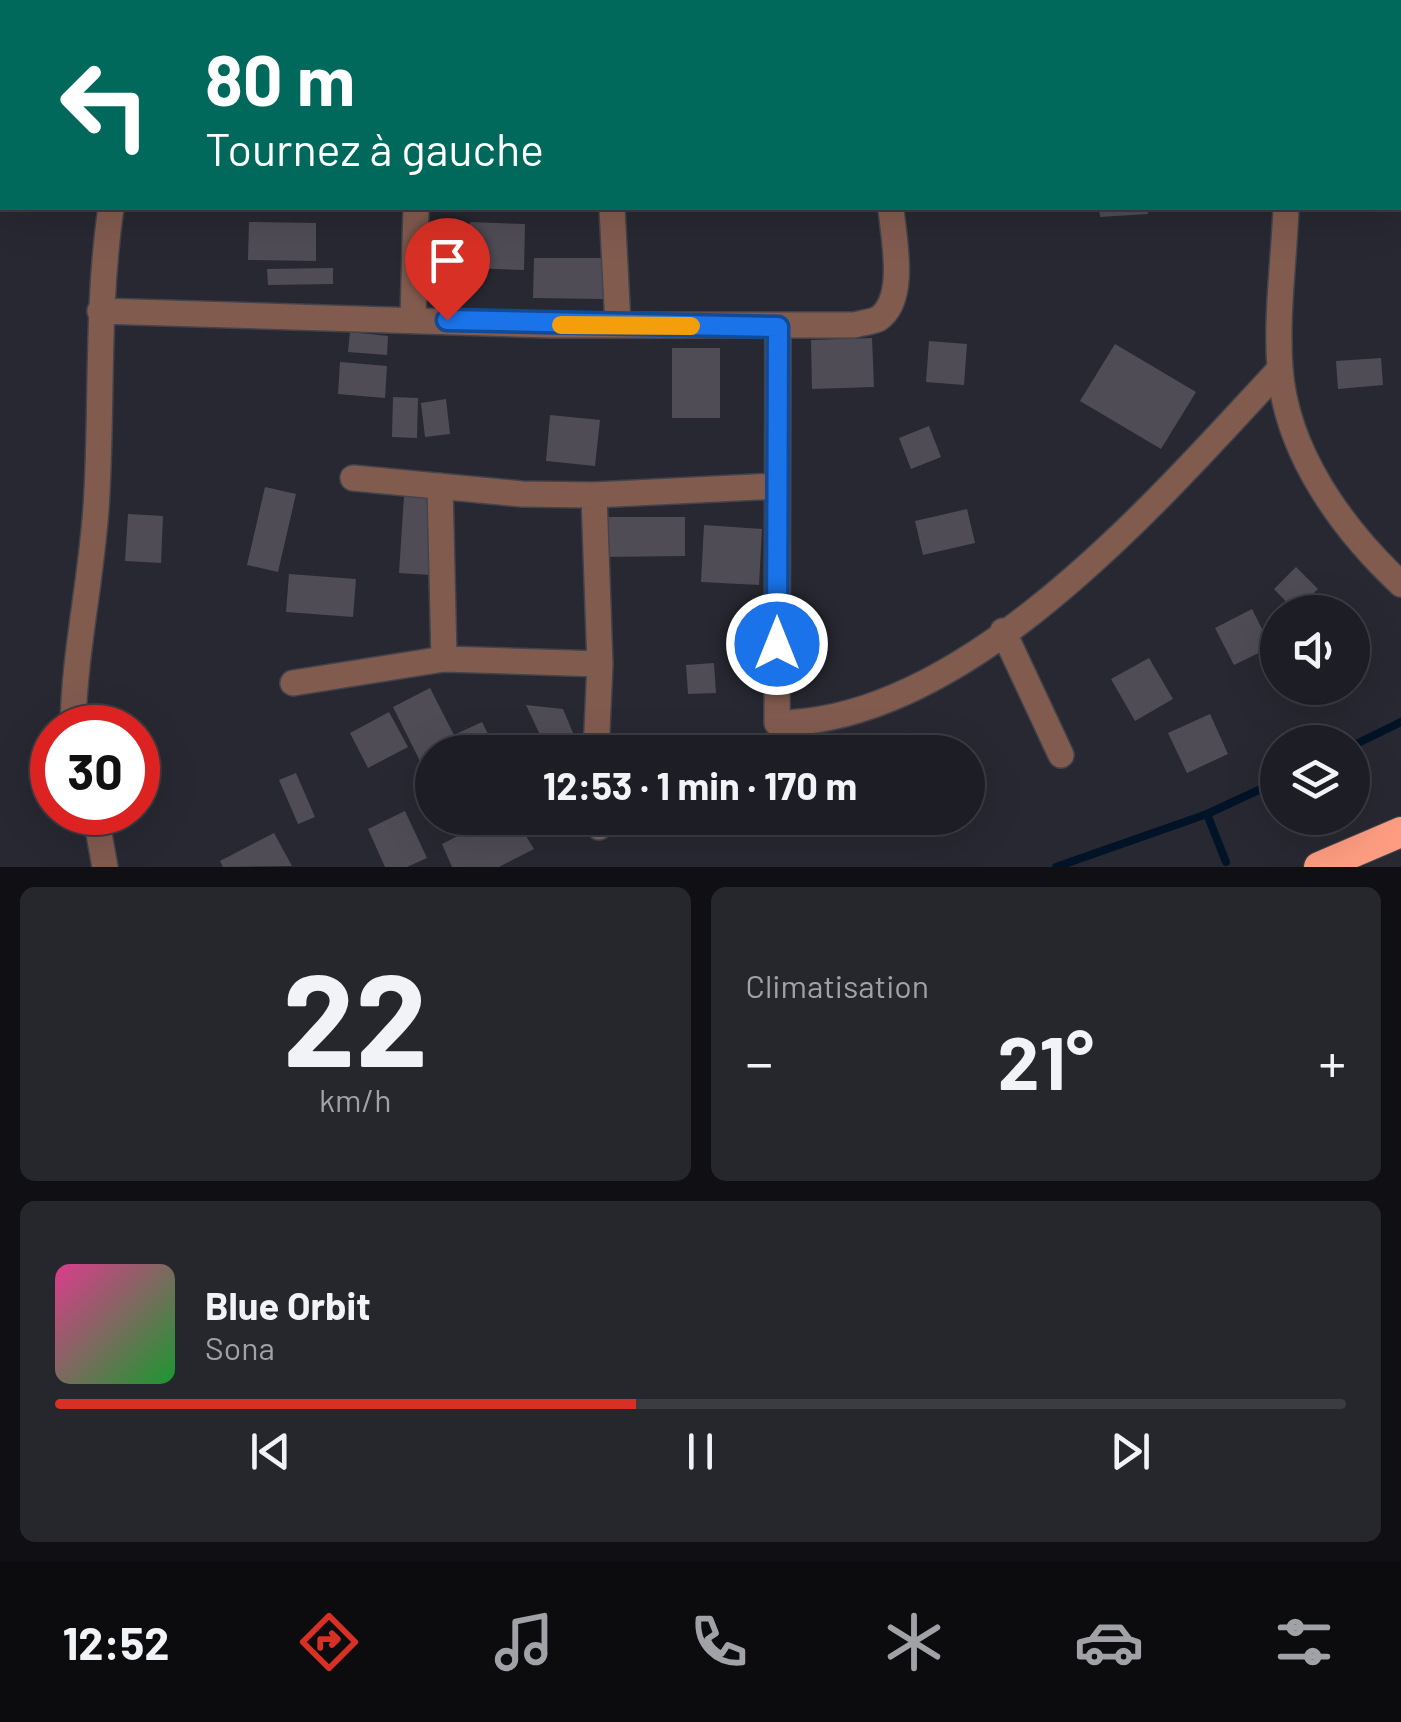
<!DOCTYPE html>
<html lang="fr">
<meta charset="utf-8">
<style>
:root{--surface:#1d1e25;--page:#25272d;--text:#f1f3f6;--muted:#a0a2a7;--line:#3b3c42;--accent:#d93025}
body{margin:0;font-family:Barlow,sans-serif;background:var(--page);color:var(--text);height:100vh;display:flex;flex-direction:column;font-size:38px;white-space:nowrap}
*{box-sizing:border-box;margin:0}
p{font-size:32px;color:var(--muted)}
.icon{flex:none;width:55px;height:55px;fill:none;stroke:currentColor;stroke-width:2;stroke-linecap:round;stroke-linejoin:round}
.map{position:relative;height:867px;overflow:hidden}
.sheet{display:flex;flex-direction:column;gap:20px;padding:20px;background:#101014;flex:1}
.sheet>*{flex:none}
.banner{position:absolute;left:0px;top:0px;width:1402px;height:210px;box-shadow:0 10px 40px #0002,0 0 0 2px var(--line);background:#00695c;color:#fff;overflow:hidden}
.controls{position:absolute;left:1260px;top:595px;display:grid;gap:20px}
.controls a{display:grid;place-items:center;width:110px;height:110px;border-radius:50%;background:var(--surface);box-shadow:0 10px 40px #0002,0 0 0 2px var(--line);font-size:50px}
.speed{position:absolute;left:30px;top:705px;display:flex;gap:20px;font-size:50px;font-weight:700;text-align:center}
.speed>*{display:grid;place-content:center;width:130px;height:130px;border-radius:50%;background:var(--surface);box-shadow:0 10px 40px #0002,0 0 0 2px var(--line);line-height:1}
.speed .limit{border:15px solid #d22;background:#fff;color:#111}
.pin{position:absolute;display:grid;place-items:center;width:85px;height:85px;color:#fff;margin:-102px -42px;border-radius:50% 50% 50% 0;rotate:-45deg;box-shadow:0 0 10px #0007}
.pin .icon{rotate:45deg}
.me{position:absolute;width:110px;margin:-55px;rotate:0deg;stroke-linejoin:round;filter:drop-shadow(0 0 8px #0008)}
.turn{display:flex;align-items:center;gap:35px;height:210px;padding:0 40px;font-size:45px}
.turn .icon{width:130px;height:130px;stroke-width:2.5}
.turn b{display:block;font-size:70px;line-height:85px}
.big{font-size:75px;font-weight:700;line-height:1.1}
.sheet .card{flex:1;display:flex;flex-direction:column;justify-content:center;gap:15px;min-width:0;padding:0 35px;border-radius:15px;background:var(--page)}
.sheet .dial{align-items:center;gap:0}
.dial b{font-size:130px;line-height:1}
.song{display:flex;align-items:center;gap:30px}
.cover{width:120px;height:120px;border-radius:15px;background:linear-gradient(135deg,hsl(330 70% 55%),hsl(130 70% 35%))}
.played{height:10px;border-radius:5px;background:linear-gradient(90deg,var(--accent) 45%,var(--line) 45%)}
.keys{display:flex;justify-content:space-around;direction:ltr}
.heat{display:flex;justify-content:space-between;align-items:center;font-size:55px;direction:ltr}
.sheet .tiles{flex:1;display:grid;gap:20px;grid-template-columns:1fr 1fr}
.card:last-child{grid-column:span 2}
.trip{position:absolute;left:415px;top:735px;width:570px;height:100px;border-radius:50px;background:var(--surface);box-shadow:0 10px 40px #0002,0 0 0 2px var(--line);font-weight:700;line-height:100px;text-align:center}
.dock{display:flex;height:160px;justify-content:space-around;align-items:center;background:#0c0c0f;color:var(--muted)}
.dock .icon{width:70px;height:70px}
.dock .selected{color:var(--accent)}
.dock b{font-size:45px;color:var(--text)}
.map>svg:first-child{display:block}
.lines{fill:none;stroke-linecap:round;stroke-linejoin:round}
.stream{stroke:#001327;stroke-width:8}
.building{fill:#504c55}
.minor-casing{stroke:#42434b;stroke-width:28}
.highway-casing{stroke:#42434b;stroke-width:32}
.minor{stroke:#825b4f;stroke-width:25}
.highway{stroke:#fd9c80;stroke-width:30}
.route-casing{stroke:#114b97;stroke-width:25}
.route{stroke:#1a73e8;stroke-width:18}
.slow{stroke:#f59e0b;stroke-width:18}
</style>
<div class="map">
<svg width="1401" height="867" viewBox="0 0 1401 867">
<rect width="100%" height="100%" fill="#272831"/>
<g class="lines">
<!-- stream -->
<path class="stream" d="M 1352,746 L 1401,722
M 1207,814 L 1226,862
M 1056,867 L 1207,814 L 1278,781"/>
</g>
<!-- building -->
<path class="building" d="M 1099,208 L 1147,208 L 1148,214 L 1100,217 Z
M 249,222 L 316,223 L 316,261 L 248,260 Z
M 470,222 L 525,224 L 524,270 L 469,268 Z
M 534,258 L 603,258 L 603,299 L 533,298 Z
M 333,268 L 333,284 L 268,285 L 267,269 Z
M 350,332 L 388,336 L 387,355 L 348,352 Z
M 872,338 L 874,387 L 812,389 L 811,340 Z
M 929,341 L 967,344 L 964,385 L 926,382 Z
M 1115,344 L 1196,392 L 1161,449 L 1080,401 Z
M 672,348 L 720,348 L 720,418 L 672,418 Z
M 1381,358 L 1383,385 L 1338,389 L 1336,361 Z
M 340,362 L 387,366 L 385,398 L 338,394 Z
M 393,397 L 418,398 L 417,438 L 392,437 Z
M 446,399 L 450,434 L 425,437 L 421,403 Z
M 550,415 L 600,420 L 595,466 L 546,461 Z
M 929,426 L 941,457 L 911,469 L 899,438 Z
M 265,487 L 296,494 L 278,572 L 247,565 Z
M 404,496 L 435,498 L 430,575 L 399,573 Z
M 967,509 L 975,543 L 923,555 L 915,521 Z
M 128,514 L 163,516 L 161,563 L 125,561 Z
M 600,517 L 685,517 L 685,556 L 600,557 Z
M 704,525 L 762,529 L 759,585 L 701,582 Z
M 1296,567 L 1318,589 L 1295,611 L 1274,589 Z
M 289,574 L 356,579 L 353,617 L 286,612 Z
M 1252,609 L 1271,647 L 1234,665 L 1215,628 Z
M 1149,658 L 1173,699 L 1135,721 L 1111,679 Z
M 714,663 L 716,693 L 688,694 L 686,665 Z
M 430,688 L 454,735 L 482,722 L 497,752 L 432,752 L 432,785 L 393,707 Z
M 526,705 L 563,709 L 581,752 L 548,752 Z
M 389,712 L 408,747 L 368,768 L 350,733 Z
M 1210,714 L 1228,754 L 1187,773 L 1168,733 Z
M 296,773 L 315,817 L 298,824 L 279,780 Z
M 405,811 L 427,858 L 407,867 L 385,867 L 368,829 Z
M 494,818 L 515,818 L 534,849 L 499,867 L 452,867 L 442,844 Z
M 274,833 L 292,866 L 223,867 L 220,861 Z"/>
<g class="lines">
<!-- minor casing -->
<g class="minor-casing">
<path id="minor" d="M 1280,0 L 1280,2
M 141,2 L 142,0
M 423,2 L 423,0
M 614,2 L 614,0
M 889,2 L 889,0
M 612,208 L 618,325
M 1286,208 C 1284,260 1276,316 1280,368 C 1286,452 1342,529 1401,584
M 100,311 L 551,325 L 854,325 C 861,323 872,322 878,319 C 908,299 893,237 891,208
M 413,319 L 416,208
M 778,327 L 777,723 C 967,723 1160,498 1280,369
M 353,478 L 522,494 L 594,495 L 777,486
M 440,486 L 444,659
M 594,495 L 600,664 L 596,752
M 1003,631 L 1061,755
M 293,683 L 444,659 L 600,664
M 73,728 C 74,648 94,570 97,491 C 102,396 97,302 111,208
M 95,812 L 105,867
M 599,818 L 599,827"/>
</g>
<!-- highway casing -->
<g class="highway-casing">
<path id="highway" d="M 1319,867 L 1401,832"/>
</g>
<!-- minor -->
<use href="#minor" class="minor"/>
<!-- highway -->
<use href="#highway" class="highway"/>
</g>
<g class="lines">
<!-- route casing -->
<g class="route-casing">
<path id="route" d="M 447,320 L 778,327 L 777,644"/>
</g>
<!-- route -->
<use href="#route" class="route"/>
<!-- slow -->
<path class="slow" d="M 561,325 L 691,326"/>
</g>
</svg>
<div class="controls">
<a><svg class="icon" aria-label="sound" viewBox="0 0 24 24"><path d="M4 9h4l5-4v14l-5-4H4zM17 9q2 3 0 6"/></svg></a>
<a><svg class="icon" aria-label="layers" viewBox="0 0 24 24"><path d="M12 4l9 5-9 5-9-5zM3 14l9 5 9-5"/></svg></a>
</div>
<div class="speed"><div class="limit">30</div></div>
<div class="pin" style="left:447px;top:320px;background:#d93025"><svg class="icon" aria-label="arrive" viewBox="0 0 24 24"><path d="M6 21V4h12l-3 4 3 4H6"/></svg></div>
<svg class="me" style="left:777px;top:644px" viewBox="-20 -20 40 40"><circle r="17" fill="#1a73e8" stroke="#fff" stroke-width="3"/><path d="M0-11L8 9 0 5-8 9z" fill="#fff"/></svg>
<div class="trip">12:53 · 1 min · 170 m</div>
<div class="banner">
<div class="turn"><svg class="icon" aria-label="left" viewBox="0 0 24 24"><path d="M17 20v-9H6M10 6l-5 5 5 5"/></svg><div><b>80 m</b>Tournez à gauche</div></div>
</div>
</div>
<section class="sheet">
<div class="tiles">
<div class="card dial"><b>22</b><p>km/h</p></div>
<div class="card"><p>Climatisation</p>
<div class="heat"><a>−</a><b class="big">21°</b><a>+</a></div>
</div>
<div class="card">
<div class="song"><i class="cover"></i><div><b>Blue Orbit</b><p>Sona</p></div></div>
<div class="played"></div>
<div class="keys"><svg class="icon" aria-label="previous" viewBox="0 0 24 24"><path d="M18 5L8 12l10 7zM5 5v14"/></svg><svg class="icon" aria-label="pause" viewBox="0 0 24 24"><path d="M8 5v14M16 5v14"/></svg><svg class="icon" aria-label="next" viewBox="0 0 24 24"><path d="M6 5l10 7-10 7zM19 5v14"/></svg></div>
</div>
</div>
</section>
<nav class="dock">
<b>12:52</b>
<svg class="icon selected" aria-label="directions" viewBox="0 0 24 24"><path d="M12 3l9 9-9 9-9-9zM9 14v-3h6M13 9l2 2-2 2"/></svg>
<svg class="icon" aria-label="music" viewBox="0 0 24 24"><path d="M9 18V5l10-2v13"/><circle cx="6" cy="18" r="3"/><circle cx="16" cy="16" r="3"/></svg>
<svg class="icon" aria-label="phone" viewBox="0 0 24 24"><path d="M5 4h4l2 5-3 2q2 4 5 5l2-3 5 2v4C11 20 4 13 5 4z"/></svg>
<svg class="icon" aria-label="climate" viewBox="0 0 24 24"><path d="M12 3v18M4 7l16 10M4 17L20 7"/></svg>
<svg class="icon" aria-label="car" viewBox="0 0 24 24"><path d="M5 17H2v-5l4-1 3-4h7l3 4 3 1v5h-3M9 17h6M6 11h13"/><circle cx="7" cy="17" r="2"/><circle cx="17" cy="17" r="2"/></svg>
<svg class="icon" aria-label="filters" viewBox="0 0 24 24"><path d="M4 7h16M4 17h16"/><circle cx="9" cy="7" r="2"/><circle cx="15" cy="17" r="2"/></svg>
</nav>
